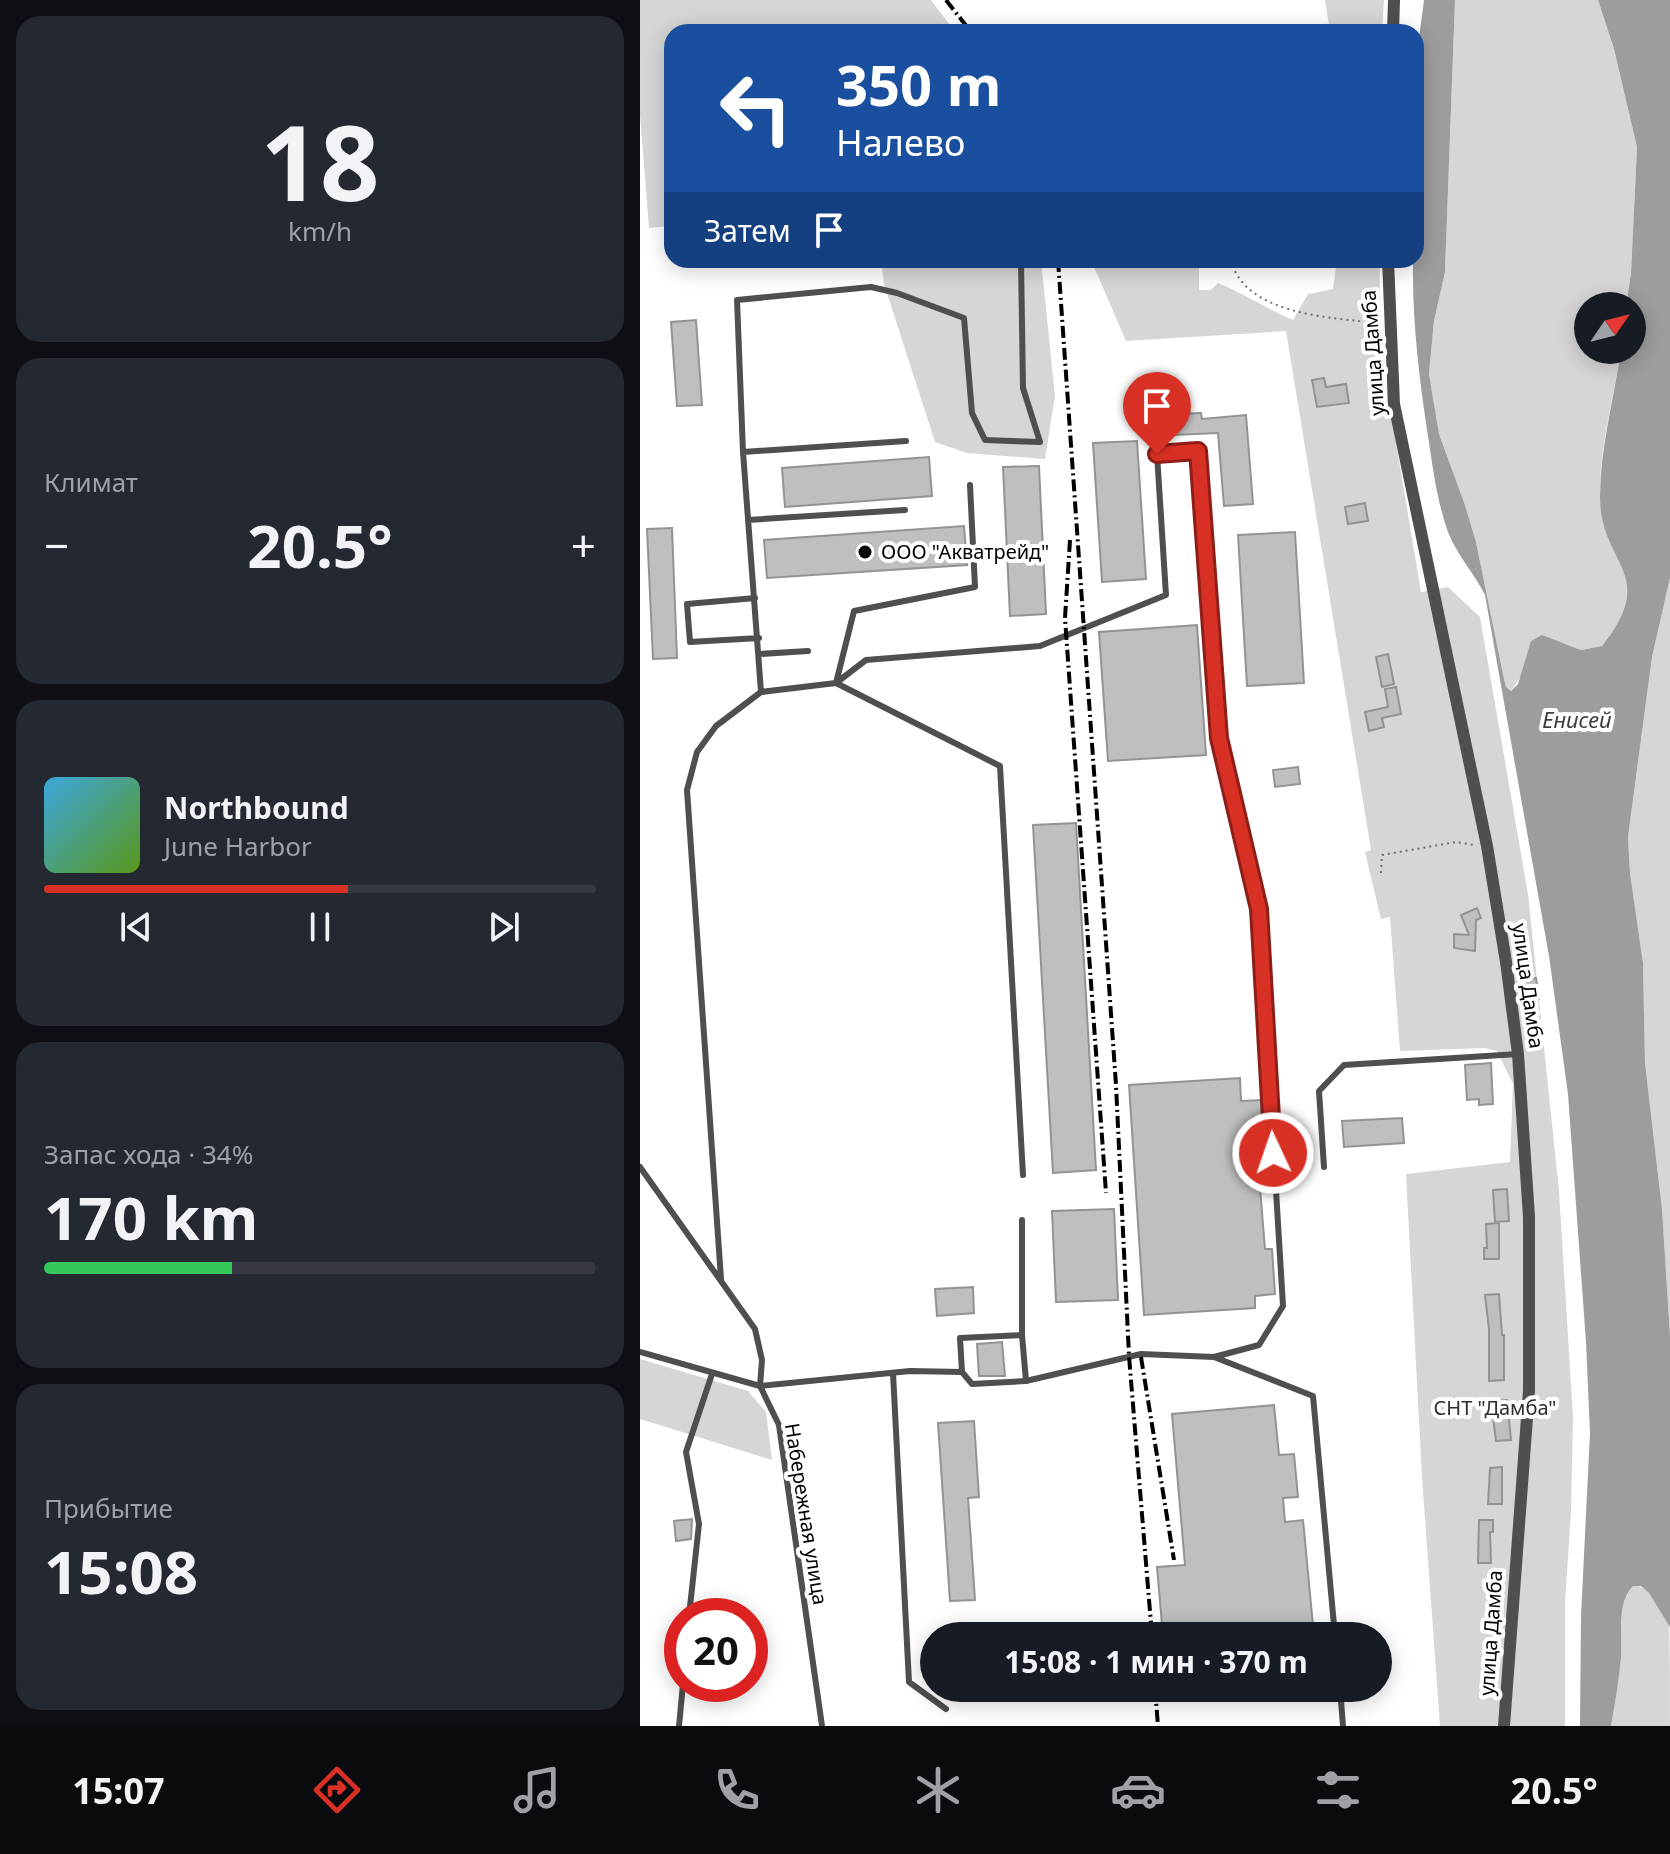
<!DOCTYPE html>
<html lang="ru">
<meta charset="utf-8">
<style>
:root{--surface:#171b24;--page:#242831;--text:#f1f3f6;--muted:#9ea1a6;--line:#363941;--accent:#d93025}
body{margin:0;font-family:"Noto Sans",sans-serif;background:var(--page);color:var(--text);height:100vh;display:flex;flex-direction:column;font-size:30px;white-space:nowrap}
*{box-sizing:border-box;margin:0}
p{font-size:26px;color:var(--muted)}
.icon{flex:none;width:44px;height:44px;fill:none;stroke:currentColor;stroke-width:2;stroke-linecap:round;stroke-linejoin:round}
.map{position:relative;flex:1;overflow:hidden}
.side{display:flex;flex-direction:column;gap:16px;padding:16px;background:#0d0f14;width:640px}
.side>*{flex:none}
.top-card{position:absolute;left:24px;top:24px;width:760px;height:244px;border-radius:24px;box-shadow:0 4px 20px #0003;background:#1a4fa0;color:#fff;overflow:hidden}
.needle{width:52px;rotate:55deg}
.buttons{position:absolute;left:934px;top:292px;display:grid;gap:16px}
.buttons a{display:grid;place-items:center;width:72px;height:72px;border-radius:50%;background:var(--surface);box-shadow:0 4px 20px #0003;font-size:40px}
.speed{position:absolute;left:24px;top:1598px;display:flex;gap:16px;font-size:40px;font-weight:700;text-align:center}
.speed>*{display:grid;place-content:center;width:104px;height:104px;border-radius:50%;background:var(--surface);box-shadow:0 4px 20px #0003;line-height:1}
.speed .limit{border:12px solid #d22;background:#fff;color:#111}
.pin{position:absolute;display:grid;place-items:center;width:68px;height:68px;color:#fff;margin:-82px -34px;border-radius:50% 50% 50% 0;rotate:-45deg;box-shadow:0 0 8px #0007}
.pin .icon{rotate:45deg}
.me{position:absolute;width:88px;margin:-44px;rotate:357deg;stroke-linejoin:round;filter:drop-shadow(0 0 6px #0008)}
.turn{display:flex;align-items:center;gap:28px;height:168px;padding:0 40px;font-size:36px}
.turn .icon{width:104px;height:104px;stroke-width:2.5}
.turn b{display:block;font-size:56px;line-height:68px}
.then{display:flex;align-items:center;height:76px;padding:0 40px;background:#0003;gap:16px;font-size:30px}
.big{font-size:60px;font-weight:700;line-height:1.1}
.side .tile{flex:1;display:flex;flex-direction:column;justify-content:center;gap:12px;min-width:0;padding:0 28px;border-radius:24px;background:var(--page)}
.side .dial{align-items:center;gap:0}
.dial b{font-size:104px;line-height:1}
.song{display:flex;align-items:center;gap:24px}
.cover{width:96px;height:96px;border-radius:12px;background:linear-gradient(135deg,hsl(200 70% 55%),hsl(90 70% 35%))}
.played{height:8px;border-radius:4px;background:linear-gradient(90deg,var(--accent) 55%,var(--line) 55%)}
.keys{display:flex;justify-content:space-around;direction:ltr}
.heat{display:flex;justify-content:space-between;align-items:center;font-size:44px;direction:ltr}
.charge{height:12px;border-radius:6px;background:linear-gradient(90deg,#34c759 34%,var(--line) 0)}
.trip{position:absolute;left:280px;top:1622px;width:472px;height:80px;border-radius:40px;background:var(--surface);box-shadow:0 4px 20px #0003;font-weight:700;line-height:80px;text-align:center}
.tab-bar{display:flex;height:128px;justify-content:space-around;align-items:center;background:#090b0e;color:var(--muted)}
.tab-bar .icon{width:56px;height:56px}
.tab-bar .active{color:var(--accent)}
.tab-bar b{font-size:36px;color:var(--text)}
main{display:flex;flex:1;min-height:0}
.map>svg:first-child{display:block}
.green{fill:#d6d6d6}
.water{fill:#9d9d9d}
.building{fill:#bfbfbf;stroke:#939393;stroke-width:2}
.lines{fill:none;stroke-linecap:round;stroke-linejoin:round}
.path{stroke:#717171;stroke-width:2;stroke-dasharray:2 4;stroke-linecap:butt}
.lane{stroke:#4f4f4f;stroke-width:6}
.street{stroke:#4f4f4f;stroke-width:12}
.rail{stroke:#000;stroke-width:4;stroke-dasharray:12 4 2 4;stroke-linecap:butt}
.route-casing{stroke:#8d1f18;stroke-width:20}
.route{stroke:#d93025;stroke-width:14}
.poi-dot{fill:#000;stroke:#fff;stroke-width:3}
.labels{text-anchor:middle;stroke-width:8;stroke-linejoin:round;paint-order:stroke}
.street-label{font-size:20px;fill:#000;stroke:#fff}
.poi-label{font-size:20px;fill:#000;stroke:#fff;text-anchor:start}
.park-label{font-size:20px;fill:#2d2d2d;stroke:#fff}
.water-label{font-size:22px;font-style:italic;fill:#3e3e3e;stroke:#fff}
</style>
<main>
<section class="side">
<div class="tile dial"><b>18</b><p>km/h</p></div>
<div class="tile"><p>Климат</p>
<div class="heat"><a>−</a><b class="big">20.5°</b><a>+</a></div>
</div>
<div class="tile">
<div class="song"><i class="cover"></i><div><b>Northbound</b><p>June Harbor</p></div></div>
<div class="played"></div>
<div class="keys"><svg class="icon" aria-label="previous" viewBox="0 0 24 24"><path d="M18 5L8 12l10 7zM5 5v14"/></svg><svg class="icon" aria-label="pause" viewBox="0 0 24 24"><path d="M8 5v14M16 5v14"/></svg><svg class="icon" aria-label="next" viewBox="0 0 24 24"><path d="M6 5l10 7-10 7zM19 5v14"/></svg></div>
</div>
<div class="tile"><p>Запас хода · 34%</p><b class="big">170 km</b><div class="charge"></div></div>
<div class="tile"><p>Прибытие</p><b class="big">15:08</b></div>
</section>
<div class="map">
<svg width="1030" height="1726" viewBox="0 0 1030 1726">
<rect width="100%" height="100%" fill="#fff"/>
<!-- green -->
<path class="green" d="M 0,0 L 291,0 L 315,32 L 32,32 L 32,226 L 9,228 L 0,115 Z
M 685,0 L 744,0 L 742,32 L 690,32 Z
M 815,0 L 958,0 L 974,49 L 997,147 L 991,273 L 986,306 L 948,306 L 948,350 L 981,350 C 974,398 959,449 960,497 C 962,567 1019,572 962,646 L 941,650 L 924,643 L 881,676 L 871,691 L 866,687 L 864,679 L 836,542 L 825,505 L 799,434 L 789,374 L 794,321 L 805,272 Z
M 241,260 L 401,260 L 415,396 L 405,459 L 327,453 L 295,442 L 244,284 Z
M 451,260 L 559,260 L 559,290 L 571,290 L 578,283 C 605,294 627,309 653,320 L 668,294 L 693,289 L 697,260 L 740,260 L 739,341 L 781,592 L 808,587 L 840,617 L 888,894 L 919,1191 L 933,1417 L 931,1512 L 925,1602 L 925,1726 L 800,1726 L 782,1477 L 766,1174 L 870,1162 L 873,1084 L 857,1051 L 845,1048 L 760,1051 L 750,917 L 741,919 L 725,852 L 731,850 L 646,331 L 486,341 Z
M 1030,578 L 1030,1335 L 1022,1209 L 1005,1063 L 1003,963 L 990,873 L 988,837 L 1012,657 Z
M 0,1359 L 108,1391 L 126,1412 L 132,1460 L 0,1419 Z
M 994,1585 C 1010,1586 1023,1611 1029,1625 C 1030,1640 1030,1706 1030,1726 L 971,1726 C 975,1703 979,1680 981,1657 C 983,1634 976,1604 994,1585 Z"/>
<!-- water -->
<path class="water" d="M 784,0 L 815,0 L 805,272 L 794,321 L 789,374 L 799,434 L 825,505 L 836,542 L 864,679 L 866,687 L 871,691 L 878,684 L 891,641 L 902,635 L 941,650 L 962,646 C 1020,572 960,566 960,497 C 960,448 974,399 981,350 L 992,350 L 992,306 L 986,306 L 991,273 L 997,147 L 974,49 L 958,0 L 1030,0 L 1030,578 L 1012,657 L 988,837 L 990,873 L 1003,963 L 1005,1063 L 1022,1209 L 1030,1335 L 1030,1627 L 1009,1593 L 1001,1586 L 993,1586 C 976,1604 983,1634 981,1658 C 979,1680 975,1703 971,1726 L 940,1726 L 941,1616 L 950,1433 L 946,1342 L 928,1094 L 909,956 L 845,595 C 834,573 817,555 808,532 C 797,501 793,469 788,436 C 779,378 772,319 773,260 L 776,260 L 776,61 Z"/>
<!-- building -->
<path class="building" d="M 56,320 L 62,405 L 37,406 L 31,322 Z
M 684,378 L 686,387 L 706,384 L 709,403 L 677,407 L 672,380 Z
M 561,413 L 562,419 L 606,415 L 613,504 L 584,506 L 578,433 L 511,436 L 510,415 Z
M 497,441 L 506,579 L 462,582 L 453,443 Z
M 289,457 L 292,496 L 145,507 L 142,468 Z
M 399,466 L 406,614 L 370,616 L 363,467 Z
M 725,503 L 728,521 L 708,524 L 705,507 Z
M 324,526 L 327,565 L 127,578 L 124,540 Z
M 32,528 L 37,658 L 13,659 L 7,529 Z
M 655,532 L 664,683 L 607,686 L 598,535 Z
M 557,625 L 566,755 L 468,761 L 459,632 Z
M 748,654 L 754,684 L 742,687 L 736,657 Z
M 756,687 L 761,714 L 742,718 L 744,727 L 729,731 L 725,712 L 748,707 L 745,689 Z
M 658,767 L 660,784 L 635,787 L 633,770 Z
M 436,823 L 456,1170 L 413,1173 L 393,825 Z
M 837,908 L 841,918 L 836,920 L 835,951 L 814,948 L 814,934 L 829,935 L 821,915 Z
M 896,978 L 899,999 L 880,1001 L 877,980 Z
M 851,1063 L 853,1104 L 839,1105 L 839,1099 L 827,1100 L 825,1065 Z
M 600,1078 L 601,1101 L 622,1100 L 628,1187 L 620,1188 L 625,1249 L 632,1249 L 635,1294 L 615,1296 L 615,1308 L 504,1315 L 489,1085 Z
M 762,1118 L 764,1143 L 704,1147 L 702,1121 Z
M 867,1189 L 869,1221 L 855,1222 L 853,1190 Z
M 474,1209 L 478,1300 L 416,1302 L 412,1211 Z
M 859,1223 L 859,1259 L 844,1259 L 844,1248 L 847,1248 L 846,1224 Z
M 333,1287 L 334,1313 L 297,1316 L 295,1289 Z
M 859,1294 L 862,1335 L 864,1335 L 864,1380 L 849,1381 L 849,1329 L 845,1295 Z
M 362,1342 L 365,1376 L 339,1376 L 337,1344 Z
M 867,1400 L 871,1440 L 856,1441 L 851,1401 Z
M 634,1405 L 639,1455 L 654,1454 L 658,1497 L 643,1498 L 645,1522 L 663,1520 L 674,1636 L 523,1636 L 517,1567 L 545,1565 L 532,1414 Z
M 334,1421 L 339,1497 L 328,1498 L 335,1600 L 310,1601 L 298,1423 Z
M 862,1467 L 862,1504 L 848,1504 L 850,1468 Z
M 52,1519 L 51,1539 L 36,1541 L 34,1521 Z
M 839,1520 L 853,1520 L 853,1532 L 850,1532 L 851,1563 L 838,1563 Z"/>
<g class="lines">
<!-- path -->
<path class="path" d="M 591,260 C 604,315 693,318 739,323
M 741,873 L 742,855 L 816,842 L 834,845"/>
<!-- lane -->
<path class="lane" d="M 103,452 L 266,441
M 330,485 L 335,587 L 214,611 L 196,683 L 360,766 L 383,1175
M 108,520 L 265,510
M 115,598 L 47,604 L 50,642 L 119,638
M 120,654 L 168,651
M 121,692 L 196,683 L 226,660 L 400,646 L 526,595 L 517,454 L 558,451 L 579,738 L 619,909 L 643,1306 L 619,1345 L 574,1357
M 0,1167 L 115,1329 L 122,1360 L 120,1386 L 270,1371 L 322,1372 L 320,1338 L 382,1335
M 684,1167 L 679,1091 L 704,1065 L 878,1054
M 382,1220 L 382,1335 L 386,1381
M 81,1279 L 47,790 L 57,752 L 76,726 L 121,692 L 103,452 L 97,300 L 231,287 L 257,293 L 324,318 L 332,413 L 345,440 L 400,442 L 383,388 L 381,260
M 0,1352 L 120,1386 L 139,1425 L 182,1726
M 322,1372 L 332,1384 L 386,1381 L 501,1354 L 574,1357 L 673,1396 L 695,1636
M 253,1373 L 269,1682 L 306,1709
M 49,1616 L 59,1524 L 46,1452 L 72,1374
M 700,1688 L 703,1726
M 39,1726 L 43,1684"/>
<!-- street -->
<path class="street" d="M 753,32 L 754,0
M 748,260 L 754,404 L 847,846 L 866,962 L 878,1054 L 889,1217 L 889,1391 L 864,1726"/>
<!-- rail -->
<path class="rail" d="M 306,0 L 331,32
M 418,260 L 476,1085 L 489,1356 L 512,1636
M 430,540 L 425,618 L 466,1193
M 501,1357 L 534,1560
M 515,1688 L 518,1726"/>
</g>
<g class="lines">
<!-- route casing -->
<g class="route-casing">
<path id="route" d="M 517,454 L 558,451 L 579,738 L 619,909 L 633,1153"/>
</g>
<!-- route -->
<use href="#route" class="route"/>
</g>
<!-- markers -->
<circle class="poi-dot" cx="225" cy="552" r="8"/>
<g class="labels">
<!-- street labels -->
<g class="street-label">
<text transform="translate(733 353) rotate(-94)" y="7">улица Дамба</text>
<text transform="translate(888 986) rotate(82)" y="7">улица Дамба</text>
<text transform="translate(166 1514) rotate(81)" y="7">Набережная улица</text>
<text transform="translate(851 1633) rotate(-86)" y="7">улица Дамба</text>
</g>
<!-- poi labels -->
<g class="poi-label">
<text x="241" y="559">ООО "Акватрейд"</text>
</g>
<!-- park labels -->
<g class="park-label">
<text x="855" y="1415">СНТ "Дамба"</text>
</g>
<!-- water labels -->
<g class="water-label">
<text x="937" y="728">Енисей</text>
</g>
</g>
</svg>
<div class="buttons">
<a><svg class="needle" viewBox="-14 -14 28 28"><path d="M0-13l5 13h-10z" fill="#e53935"/><path d="M0 13l5-13h-10z" fill="#9ea1a6"/></svg></a>
</div>
<div class="speed"><div class="limit">20</div></div>
<div class="pin" style="left:517px;top:454px;background:#d93025"><svg class="icon" aria-label="arrive" viewBox="0 0 24 24"><path d="M6 21V4h12l-3 4 3 4H6"/></svg></div>
<svg class="me" style="left:633px;top:1153px" viewBox="-20 -20 40 40"><circle r="17" fill="#d93025" stroke="#fff" stroke-width="3"/><path d="M0-11L8 9 0 5-8 9z" fill="#fff"/></svg>
<div class="trip">15:08 · 1 мин · 370 m</div>
<div class="top-card">
<div class="turn"><svg class="icon" aria-label="left" viewBox="0 0 24 24"><path d="M17 20v-9H6M10 6l-5 5 5 5"/></svg><div><b>350 m</b>Налево</div></div>
<div class="then">Затем<svg class="icon" aria-label="arrive" viewBox="0 0 24 24"><path d="M6 21V4h12l-3 4 3 4H6"/></svg></div>
</div>
</div>
</main>
<nav class="tab-bar">
<b>15:07</b>
<svg class="icon active" aria-label="directions" viewBox="0 0 24 24"><path d="M12 3l9 9-9 9-9-9zM9 14v-3h6M13 9l2 2-2 2"/></svg>
<svg class="icon" aria-label="music" viewBox="0 0 24 24"><path d="M9 18V5l10-2v13"/><circle cx="6" cy="18" r="3"/><circle cx="16" cy="16" r="3"/></svg>
<svg class="icon" aria-label="phone" viewBox="0 0 24 24"><path d="M5 4h4l2 5-3 2q2 4 5 5l2-3 5 2v4C11 20 4 13 5 4z"/></svg>
<svg class="icon" aria-label="climate" viewBox="0 0 24 24"><path d="M12 3v18M4 7l16 10M4 17L20 7"/></svg>
<svg class="icon" aria-label="car" viewBox="0 0 24 24"><path d="M5 17H2v-5l4-1 3-4h7l3 4 3 1v5h-3M9 17h6M6 11h13"/><circle cx="7" cy="17" r="2"/><circle cx="17" cy="17" r="2"/></svg>
<svg class="icon" aria-label="filters" viewBox="0 0 24 24"><path d="M4 7h16M4 17h16"/><circle cx="9" cy="7" r="2"/><circle cx="15" cy="17" r="2"/></svg>
<b>20.5°</b>
</nav>
